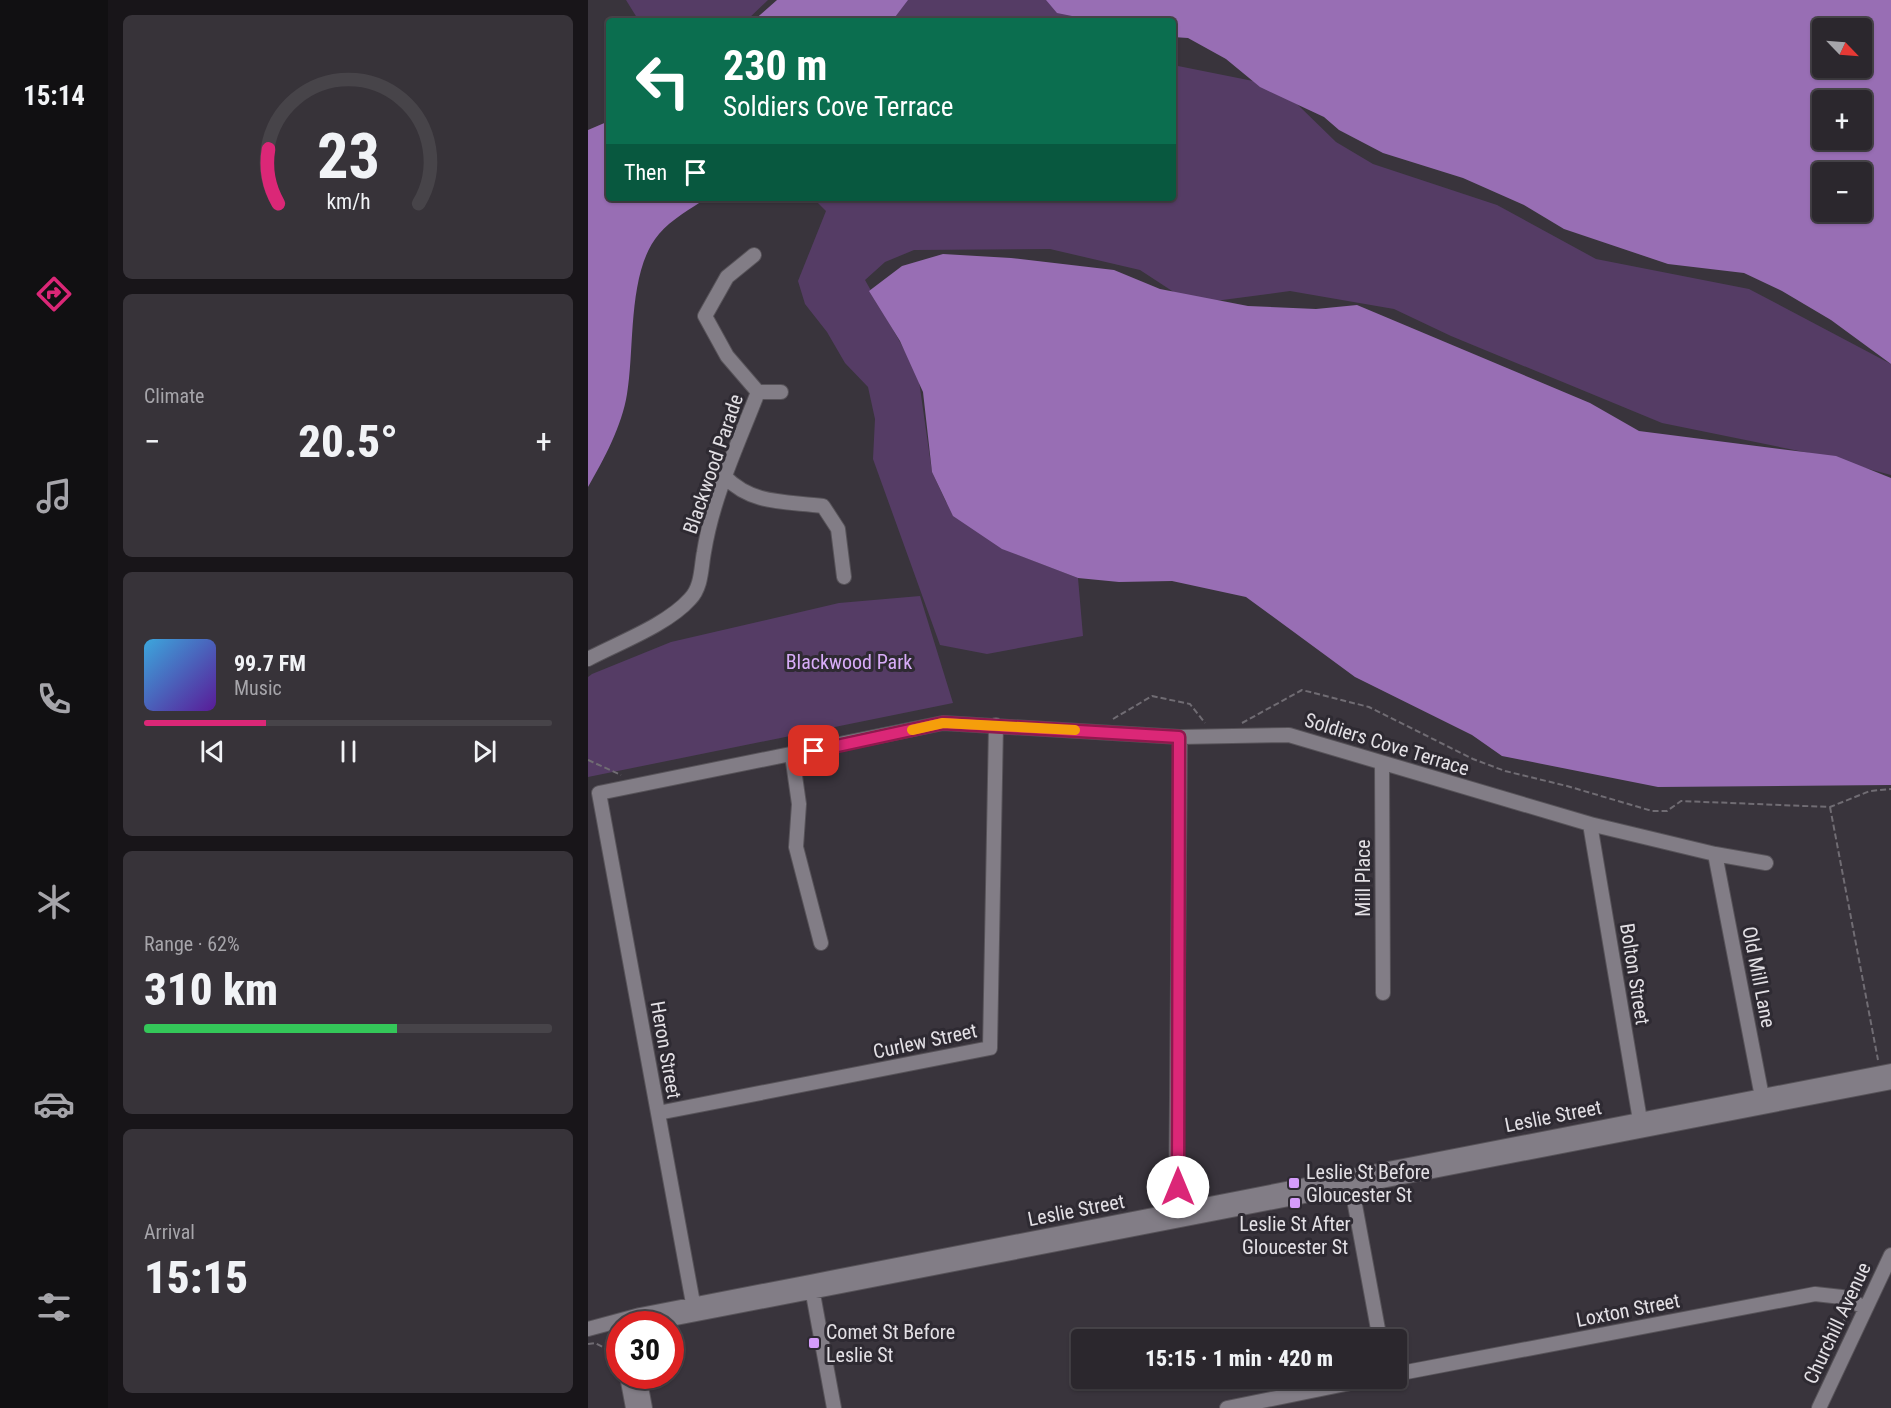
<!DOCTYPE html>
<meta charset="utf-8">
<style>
:root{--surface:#2b272d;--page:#373339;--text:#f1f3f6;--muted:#a6a5aa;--line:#474449;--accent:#db2777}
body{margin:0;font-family:"Roboto Condensed",sans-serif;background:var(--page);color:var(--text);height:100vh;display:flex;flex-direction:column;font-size:22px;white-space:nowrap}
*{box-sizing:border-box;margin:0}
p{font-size:20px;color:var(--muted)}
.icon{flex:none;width:33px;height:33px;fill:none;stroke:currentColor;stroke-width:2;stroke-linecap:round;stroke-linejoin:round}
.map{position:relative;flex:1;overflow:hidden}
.panel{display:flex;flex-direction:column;gap:15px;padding:15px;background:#181519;width:480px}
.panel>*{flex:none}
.banner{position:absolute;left:18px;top:18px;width:570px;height:183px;border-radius:6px;box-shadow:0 2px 4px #0004,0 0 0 2px var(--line);background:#0b6e4f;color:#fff;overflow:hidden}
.needle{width:39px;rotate:115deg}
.tools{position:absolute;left:1224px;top:18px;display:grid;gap:12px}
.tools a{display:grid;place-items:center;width:60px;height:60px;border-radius:6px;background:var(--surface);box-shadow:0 2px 4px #0004,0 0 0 2px var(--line);font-size:30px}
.speed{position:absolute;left:18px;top:1311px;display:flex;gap:12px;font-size:30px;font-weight:700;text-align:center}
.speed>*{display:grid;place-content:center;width:78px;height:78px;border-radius:50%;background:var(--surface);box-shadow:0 2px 4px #0004,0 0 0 2px var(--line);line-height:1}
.speed .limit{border:9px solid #d22;background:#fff;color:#111}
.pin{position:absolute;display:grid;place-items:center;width:51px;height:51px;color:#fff;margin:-26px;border-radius:12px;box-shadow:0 3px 9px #0006}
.me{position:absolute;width:66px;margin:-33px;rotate:0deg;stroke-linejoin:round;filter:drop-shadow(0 0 4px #0008)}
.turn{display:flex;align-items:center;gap:21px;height:126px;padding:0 18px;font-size:27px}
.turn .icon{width:78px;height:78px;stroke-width:2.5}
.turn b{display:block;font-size:42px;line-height:51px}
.then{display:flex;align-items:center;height:57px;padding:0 18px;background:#0003;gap:12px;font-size:22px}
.big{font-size:45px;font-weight:800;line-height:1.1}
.panel .tile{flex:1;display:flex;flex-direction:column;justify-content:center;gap:9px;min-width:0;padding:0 21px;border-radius:9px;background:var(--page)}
.panel .dial{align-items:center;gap:0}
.dial svg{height:156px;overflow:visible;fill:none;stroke:var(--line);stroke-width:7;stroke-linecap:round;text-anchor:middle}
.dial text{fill:var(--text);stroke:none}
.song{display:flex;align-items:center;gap:18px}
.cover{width:72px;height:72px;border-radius:9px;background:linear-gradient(135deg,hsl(200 70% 55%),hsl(270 70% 35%))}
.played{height:6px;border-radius:3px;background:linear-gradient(90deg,var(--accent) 30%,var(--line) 30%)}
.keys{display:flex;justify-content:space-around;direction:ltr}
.heat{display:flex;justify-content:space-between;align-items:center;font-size:33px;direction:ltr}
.charge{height:9px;border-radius:4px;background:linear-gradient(90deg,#34c759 62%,var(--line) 0)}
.trip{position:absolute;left:483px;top:1329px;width:336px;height:60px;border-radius:6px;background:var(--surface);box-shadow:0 2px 4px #0004,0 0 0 2px var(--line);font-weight:800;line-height:60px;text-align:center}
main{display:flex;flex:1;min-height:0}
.dock{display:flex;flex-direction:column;width:108px;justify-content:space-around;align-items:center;background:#111012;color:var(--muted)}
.dock .icon{width:42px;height:42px}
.dock .selected{color:var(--accent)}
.dock b{font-size:27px;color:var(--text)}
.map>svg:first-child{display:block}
.green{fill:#553c65}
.water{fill:#986eb4;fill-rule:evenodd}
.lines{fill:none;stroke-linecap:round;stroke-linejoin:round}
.minor-casing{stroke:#575359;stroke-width:16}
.path{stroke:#706c73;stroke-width:2;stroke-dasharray:6 3;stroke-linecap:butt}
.minor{stroke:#827d86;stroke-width:14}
.route-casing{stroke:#8e194d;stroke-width:15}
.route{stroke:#db2777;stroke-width:10}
.slow{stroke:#f59e0b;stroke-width:10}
.poi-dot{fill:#d59cfb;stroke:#2e2a32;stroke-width:2}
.labels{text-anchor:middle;stroke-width:6;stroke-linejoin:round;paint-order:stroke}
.street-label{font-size:20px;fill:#e3e0e5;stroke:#2e2a32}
.park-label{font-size:20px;fill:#d8acf8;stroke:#2e2a32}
.poi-label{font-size:20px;fill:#e3e0e5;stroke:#2e2a32;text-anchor:start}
</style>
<main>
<nav class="dock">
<b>15:14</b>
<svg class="icon selected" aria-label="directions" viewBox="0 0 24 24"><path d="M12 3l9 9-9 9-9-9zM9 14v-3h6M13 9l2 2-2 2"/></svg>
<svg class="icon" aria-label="music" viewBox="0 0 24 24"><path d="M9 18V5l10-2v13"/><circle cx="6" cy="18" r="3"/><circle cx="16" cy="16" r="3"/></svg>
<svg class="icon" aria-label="phone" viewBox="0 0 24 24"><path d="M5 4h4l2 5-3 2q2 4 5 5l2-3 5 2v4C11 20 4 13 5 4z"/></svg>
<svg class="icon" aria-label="climate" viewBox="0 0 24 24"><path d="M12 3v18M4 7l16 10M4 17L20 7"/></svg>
<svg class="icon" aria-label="car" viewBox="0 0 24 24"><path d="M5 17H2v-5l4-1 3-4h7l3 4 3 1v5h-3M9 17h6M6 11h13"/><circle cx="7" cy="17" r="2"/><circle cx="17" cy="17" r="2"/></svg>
<svg class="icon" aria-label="filters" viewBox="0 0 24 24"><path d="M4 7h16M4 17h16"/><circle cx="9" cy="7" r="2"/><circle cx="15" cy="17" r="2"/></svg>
</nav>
<section class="panel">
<div class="tile dial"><svg viewBox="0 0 100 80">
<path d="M14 69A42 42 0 1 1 86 69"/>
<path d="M14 69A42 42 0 0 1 9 41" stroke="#db2777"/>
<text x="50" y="56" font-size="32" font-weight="700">23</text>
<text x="50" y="72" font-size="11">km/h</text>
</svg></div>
<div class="tile"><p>Climate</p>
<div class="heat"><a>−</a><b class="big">20.5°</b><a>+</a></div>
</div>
<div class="tile">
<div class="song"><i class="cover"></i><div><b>99.7 FM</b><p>Music</p></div></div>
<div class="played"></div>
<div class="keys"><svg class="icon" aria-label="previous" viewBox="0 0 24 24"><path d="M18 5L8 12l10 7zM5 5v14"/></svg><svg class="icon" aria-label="pause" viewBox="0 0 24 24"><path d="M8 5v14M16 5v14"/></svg><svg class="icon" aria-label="next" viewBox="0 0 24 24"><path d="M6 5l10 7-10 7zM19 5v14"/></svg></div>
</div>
<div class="tile"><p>Range · 62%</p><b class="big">310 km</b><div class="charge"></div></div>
<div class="tile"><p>Arrival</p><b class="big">15:15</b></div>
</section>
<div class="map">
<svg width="1303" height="1408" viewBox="0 0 1303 1408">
<rect width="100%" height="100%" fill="#39343c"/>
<!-- green -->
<path class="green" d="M 38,0 L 180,0 L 158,21 L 51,21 Z
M 316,0 L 470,0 L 503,21 L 300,21 Z
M 585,65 L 665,81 L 709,104 L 748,142 L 785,164 L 909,205 L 1008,259 L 1161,289 L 1303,364 L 1303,475 L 1221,453 L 1074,423 L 863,336 L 806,309 L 702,291 L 604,304 L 552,270 L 462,249 L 326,250 L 297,262 L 277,280 L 330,374 L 344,472 L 358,502 L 428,554 L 490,578 L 495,636 L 399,654 L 352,645 L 285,459 L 287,419 L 280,387 L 257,363 L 239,332 L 217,304 L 210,281 L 238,211 L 225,198 L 585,198 Z
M 332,596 L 365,703 L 0,777 L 0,677 L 4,674 L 83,642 L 251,603 Z"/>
<!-- water -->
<path class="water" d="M 189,0 L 320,0 L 304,21 L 165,21 Z
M 458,0 L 1303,0 L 1303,364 L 1243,320 L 1194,291 L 1156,273 L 1080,264 L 976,229 L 936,205 L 875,178 L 795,153 L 751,130 L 736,117 L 672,87 L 638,59 L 600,38 L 585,37 L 585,21 L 509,21 L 469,13 ZM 1234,28 L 1274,28 L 1274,68 L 1234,68 ZM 1234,100 L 1274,100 L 1274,140 L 1234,140 ZM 1234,172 L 1274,172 L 1274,212 L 1234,212 Z
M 21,121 L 21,198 L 119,198 C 102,209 84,219 71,234 C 39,271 47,348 39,394 C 34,426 16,459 0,487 L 0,130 Z
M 355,254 L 423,258 L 526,270 L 572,289 L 660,306 L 728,309 L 769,305 L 1002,403 L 1051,431 L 1248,456 L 1303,478 L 1303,785 L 1070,787 L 914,756 L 884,735 L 767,677 L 658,597 L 584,581 L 531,582 L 490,578 L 414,549 L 365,516 L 344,472 L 335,392 L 312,341 L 281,291 L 314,266 Z"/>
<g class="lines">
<!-- minor casing -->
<g class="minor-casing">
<path id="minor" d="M 170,392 L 193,392
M 137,477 C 165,505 197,501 235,506 L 250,529 L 256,577
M 0,659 C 30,643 79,625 102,599 C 114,587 113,567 116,552 C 125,496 150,444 170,392 L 139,356 L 117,316 L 139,277 L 166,255
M 204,755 L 211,804 L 208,847 L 233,943
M 794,764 L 795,993
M 1002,824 L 1053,1126
M 1127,854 L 1175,1102
M 70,1113 L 402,1048 L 408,725
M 762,1178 L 792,1340
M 588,1217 L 592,737
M 223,1283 L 246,1408
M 107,1314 L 11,793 L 355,723 L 592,737 L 701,735 L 1002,824 L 1127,854 L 1178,863
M 28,1323 L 32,1342
M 57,1324 L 1303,1082
M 0,1329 L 52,1315 L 222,1282 L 1303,1071
M 808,1374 L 1227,1294 L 1254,1297 L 1278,1308
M 39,1376 L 45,1408
M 51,1376 L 57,1408
M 639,1408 L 787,1378
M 1231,1408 L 1303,1255"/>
</g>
<!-- path -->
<path class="path" d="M 525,719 L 564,696 L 602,704 L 617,723
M 654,723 L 714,690 L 781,707 L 885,759 L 917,771 L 979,786 L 1064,811 L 1079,811 L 1093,801 L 1242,807 L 1282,791 L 1303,789
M 0,760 L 33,775
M 1242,807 L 1290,1060
M 1252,1311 L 1257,1322
M 0,1344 L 7,1343 L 19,1349 L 27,1369
M 794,1389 L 806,1387"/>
<!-- minor -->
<use href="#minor" class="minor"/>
</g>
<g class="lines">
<!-- route casing -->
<g class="route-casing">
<path id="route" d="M 226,751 L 355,723 L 591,737 L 590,1187"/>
</g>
<!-- route -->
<use href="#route" class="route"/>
<!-- slow -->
<path class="slow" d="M 324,730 L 355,723 L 487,730"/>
</g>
<!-- markers -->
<g class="poi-dot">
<rect x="700" y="1177" width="12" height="12" rx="3"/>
<rect x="701" y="1197" width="12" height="12" rx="3"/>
<rect x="220" y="1337" width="12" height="12" rx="3"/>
</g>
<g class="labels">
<!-- street labels -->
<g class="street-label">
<text transform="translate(125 464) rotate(-71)" y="7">Blackwood Parade</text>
<text transform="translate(799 744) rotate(17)" y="7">Soldiers Cove Terrace</text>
<text transform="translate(775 878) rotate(-90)" y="7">Mill Place</text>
<text transform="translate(1047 974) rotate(81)" y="7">Bolton Street</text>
<text transform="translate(1171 977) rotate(79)" y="7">Old Mill Lane</text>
<text transform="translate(337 1041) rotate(-12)" y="7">Curlew Street</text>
<text transform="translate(78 1050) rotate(80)" y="7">Heron Street</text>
<text transform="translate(965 1116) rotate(-11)" y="7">Leslie Street</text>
<text transform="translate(488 1210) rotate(-11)" y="7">Leslie Street</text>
<text transform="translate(1040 1310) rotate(-11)" y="7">Loxton Street</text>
<text transform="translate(1249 1323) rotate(-65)" y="7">Churchill Avenue</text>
</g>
<!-- park labels -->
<g class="park-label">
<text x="261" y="669">Blackwood Park</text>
</g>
<!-- poi labels -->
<g class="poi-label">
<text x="718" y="1179">Leslie St Before<tspan x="718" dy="23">Gloucester St</tspan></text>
<text x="707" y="1231" text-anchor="middle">Leslie St After<tspan x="707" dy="23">Gloucester St</tspan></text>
<text x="238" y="1339">Comet St Before<tspan x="238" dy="23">Leslie St</tspan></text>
</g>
</g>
</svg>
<div class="tools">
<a><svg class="needle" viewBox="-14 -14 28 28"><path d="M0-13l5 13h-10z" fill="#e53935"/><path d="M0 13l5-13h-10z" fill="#a6a5aa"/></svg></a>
<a>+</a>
<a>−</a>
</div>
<div class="speed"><div class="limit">30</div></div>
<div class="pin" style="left:226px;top:751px;background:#d93025"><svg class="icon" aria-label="arrive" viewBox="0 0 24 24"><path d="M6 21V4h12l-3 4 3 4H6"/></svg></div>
<svg class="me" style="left:590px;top:1187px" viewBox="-20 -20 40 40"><circle r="19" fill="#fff"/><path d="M0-13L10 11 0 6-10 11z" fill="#db2777"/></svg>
<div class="trip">15:15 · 1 min · 420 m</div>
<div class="banner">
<div class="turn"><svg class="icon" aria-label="left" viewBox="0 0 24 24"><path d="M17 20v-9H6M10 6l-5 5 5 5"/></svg><div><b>230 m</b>Soldiers Cove Terrace</div></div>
<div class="then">Then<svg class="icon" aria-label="arrive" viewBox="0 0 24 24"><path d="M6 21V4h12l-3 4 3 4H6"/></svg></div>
</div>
</div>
</main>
